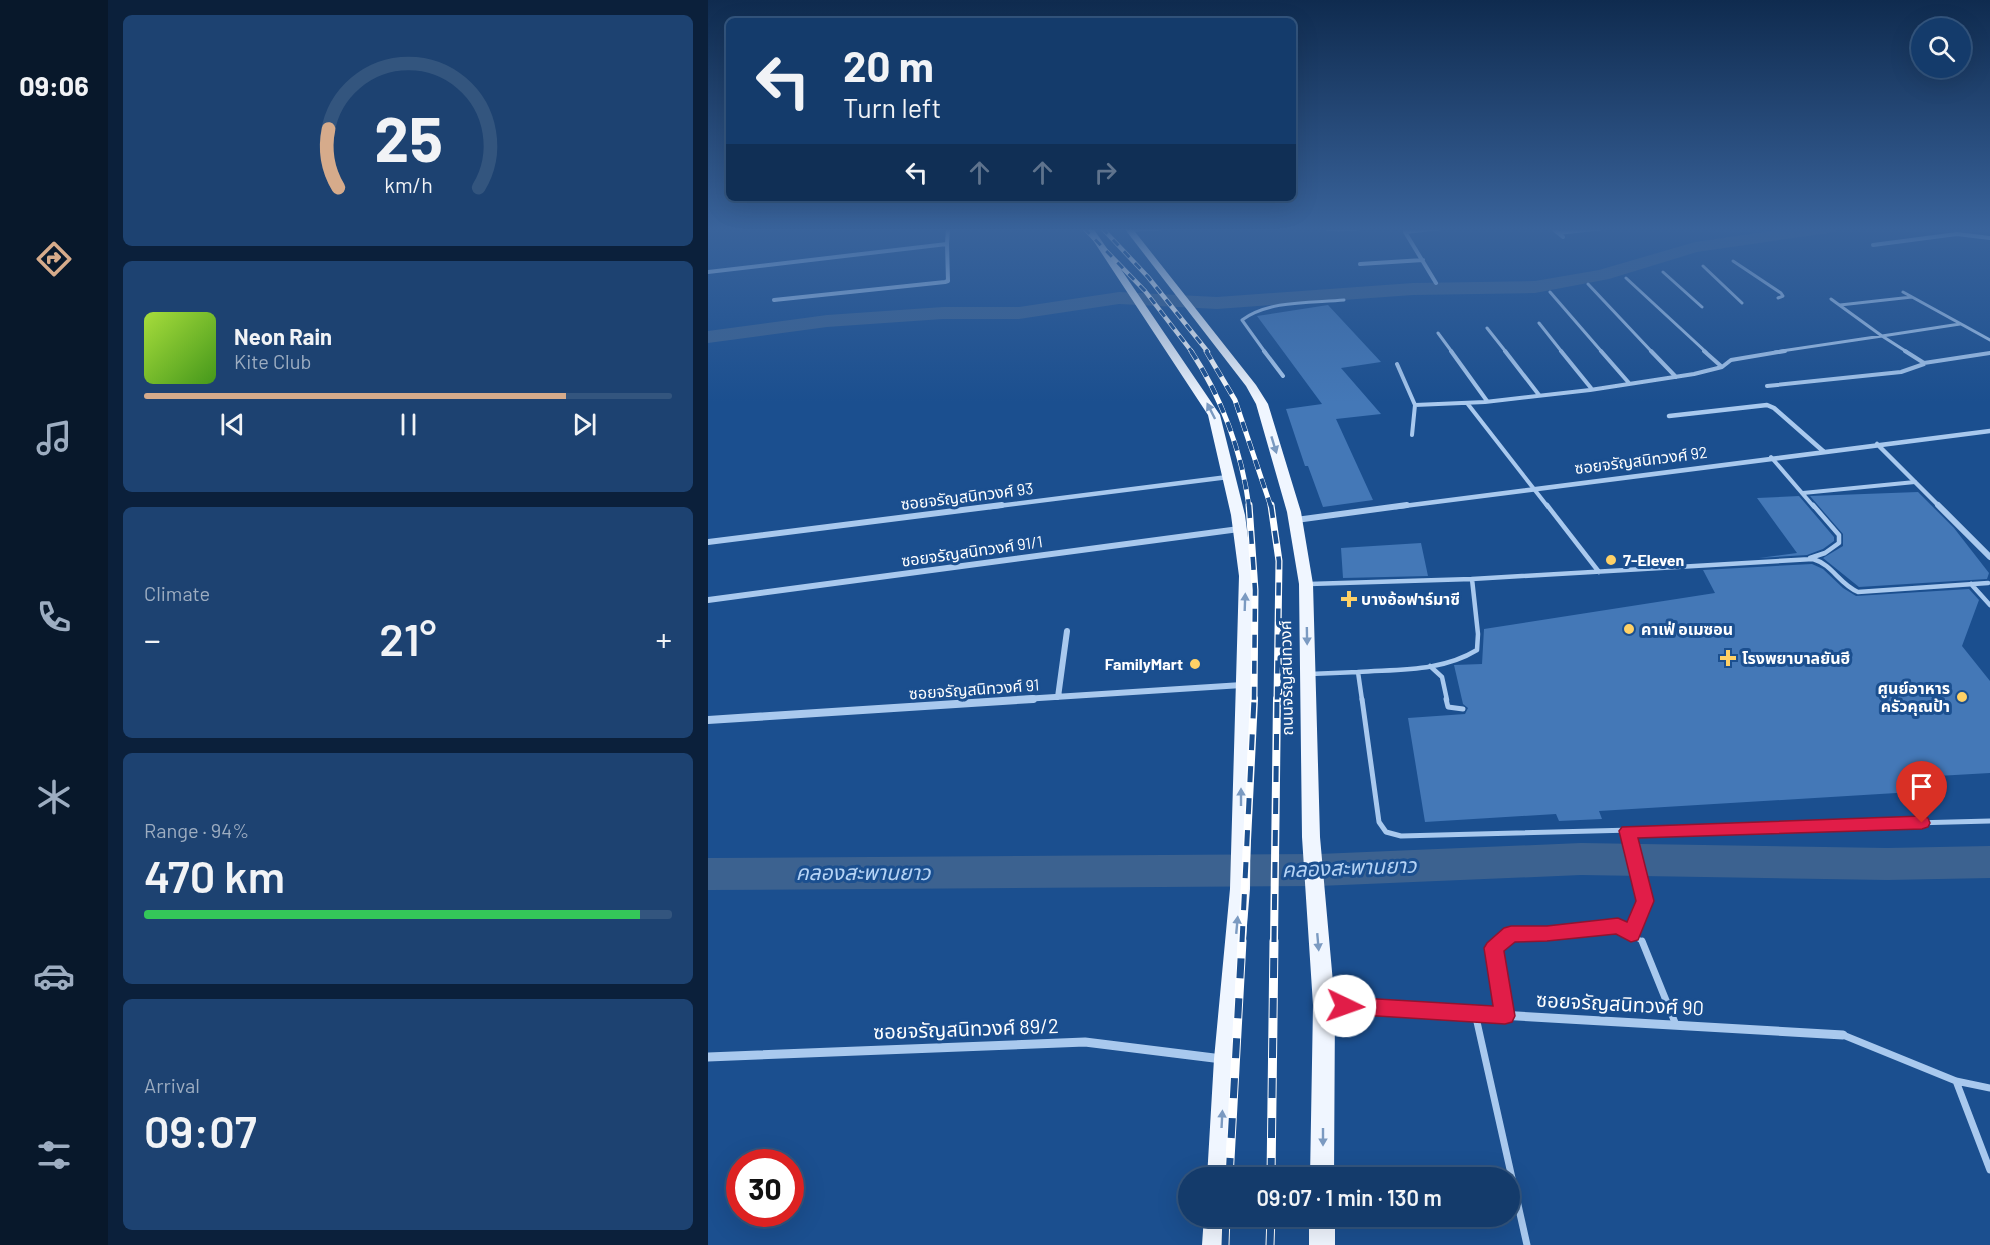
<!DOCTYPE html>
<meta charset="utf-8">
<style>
:root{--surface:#143b6b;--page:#1d4271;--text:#f1f3f6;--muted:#9dadc1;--line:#33557e;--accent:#d6ab8b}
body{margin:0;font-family:Barlow,"Noto Sans Thai",sans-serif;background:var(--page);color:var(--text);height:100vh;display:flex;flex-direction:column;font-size:22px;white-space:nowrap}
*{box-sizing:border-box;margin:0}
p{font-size:20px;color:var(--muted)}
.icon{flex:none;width:33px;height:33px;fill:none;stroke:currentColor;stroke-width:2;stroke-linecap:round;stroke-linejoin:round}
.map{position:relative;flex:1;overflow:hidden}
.side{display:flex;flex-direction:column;gap:15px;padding:15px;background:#0b203b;width:600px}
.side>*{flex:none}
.guide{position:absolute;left:18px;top:18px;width:570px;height:183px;border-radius:9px;box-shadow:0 6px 24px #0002,0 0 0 2px var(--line);background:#143b6b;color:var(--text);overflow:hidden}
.buttons{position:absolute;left:1203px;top:18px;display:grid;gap:12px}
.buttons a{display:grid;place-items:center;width:60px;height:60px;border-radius:50%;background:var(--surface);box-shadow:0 6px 24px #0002,0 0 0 2px var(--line);font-size:30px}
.speed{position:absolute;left:18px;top:1149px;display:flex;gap:12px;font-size:30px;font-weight:700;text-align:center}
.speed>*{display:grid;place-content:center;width:78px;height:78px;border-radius:50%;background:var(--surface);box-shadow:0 6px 24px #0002,0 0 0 2px var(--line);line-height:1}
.speed .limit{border:9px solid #d22;background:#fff;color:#111}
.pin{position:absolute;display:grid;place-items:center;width:51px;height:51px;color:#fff;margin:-62px -26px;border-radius:50% 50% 50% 0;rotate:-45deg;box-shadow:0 0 6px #0007}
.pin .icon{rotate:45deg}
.me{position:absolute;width:66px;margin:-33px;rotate:93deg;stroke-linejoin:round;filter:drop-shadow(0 0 4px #0008)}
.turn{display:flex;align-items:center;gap:21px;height:126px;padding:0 18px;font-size:27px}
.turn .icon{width:78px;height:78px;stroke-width:2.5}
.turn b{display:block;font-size:42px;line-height:51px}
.lanes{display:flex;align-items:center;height:57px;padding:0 18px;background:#0003;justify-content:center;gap:30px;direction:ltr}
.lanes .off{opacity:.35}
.big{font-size:45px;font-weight:600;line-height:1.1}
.side .tile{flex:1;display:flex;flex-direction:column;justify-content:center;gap:9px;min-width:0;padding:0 21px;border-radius:9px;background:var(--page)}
.side .dial{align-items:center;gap:0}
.dial svg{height:156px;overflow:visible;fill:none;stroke:var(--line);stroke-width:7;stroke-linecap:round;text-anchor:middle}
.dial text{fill:var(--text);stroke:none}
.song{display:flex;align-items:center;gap:18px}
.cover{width:72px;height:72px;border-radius:9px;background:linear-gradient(135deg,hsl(80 70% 55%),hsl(100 70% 35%))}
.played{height:6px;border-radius:3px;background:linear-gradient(90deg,var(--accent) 80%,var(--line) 80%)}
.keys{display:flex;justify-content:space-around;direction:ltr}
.heat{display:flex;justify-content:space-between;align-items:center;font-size:33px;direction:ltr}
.charge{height:9px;border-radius:4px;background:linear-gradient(90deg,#34c759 94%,var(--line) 0)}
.trip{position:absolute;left:470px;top:1167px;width:342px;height:60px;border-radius:30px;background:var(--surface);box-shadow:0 6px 24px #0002,0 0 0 2px var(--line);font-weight:600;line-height:60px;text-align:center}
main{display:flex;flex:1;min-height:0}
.tab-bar{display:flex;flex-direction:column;width:108px;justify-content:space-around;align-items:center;background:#08182b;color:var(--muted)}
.tab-bar .icon{width:42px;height:42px}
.tab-bar .selected{color:var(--accent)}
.tab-bar b{font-size:27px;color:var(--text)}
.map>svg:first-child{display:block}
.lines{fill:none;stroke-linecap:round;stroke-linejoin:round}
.canal{fill:#3c6290;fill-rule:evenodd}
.building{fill:#4478b7}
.lane-far4{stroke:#a9c9ee;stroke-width:3}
.lane-far3{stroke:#a9c9ee;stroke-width:4}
.lane-far2{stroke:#a9c9ee;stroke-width:4.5}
.lane-far1{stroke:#a9c9ee;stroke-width:5}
.lane{stroke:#a9c9ee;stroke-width:7}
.street-far4{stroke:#a9c9ee;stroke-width:4}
.street-far3{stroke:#a9c9ee;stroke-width:4.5}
.street-far2{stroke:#a9c9ee;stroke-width:6}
.street-far1{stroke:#a9c9ee;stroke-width:8}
.street{stroke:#a9c9ee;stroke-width:9}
.primary{fill:#f0f6ff;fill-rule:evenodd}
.rail-far4-casing{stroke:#fff;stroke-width:4.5}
.rail-far3-casing{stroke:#fff;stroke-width:5}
.rail-far2-casing{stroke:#fff;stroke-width:7}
.rail-far1-casing{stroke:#fff;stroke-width:8}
.rail-casing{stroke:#fff;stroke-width:9}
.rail-far4{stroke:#1b4f8f;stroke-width:3;stroke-dasharray:8;stroke-linecap:butt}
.rail-far3{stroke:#1b4f8f;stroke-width:4;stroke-dasharray:10;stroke-linecap:butt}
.rail-far2{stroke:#1b4f8f;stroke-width:4.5;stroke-dasharray:13;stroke-linecap:butt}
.rail-far1{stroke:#1b4f8f;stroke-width:5;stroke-dasharray:16;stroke-linecap:butt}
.rail{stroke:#1b4f8f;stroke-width:7;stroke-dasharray:20;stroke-linecap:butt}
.oneway{fill:#7b9ac1}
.route{fill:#e11d48;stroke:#92132f;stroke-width:1.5}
.poi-dot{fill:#ffd166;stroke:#1b4f8f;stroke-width:2}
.labels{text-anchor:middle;stroke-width:6;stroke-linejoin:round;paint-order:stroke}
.street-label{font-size:16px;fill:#fff;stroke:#1b4f8f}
.poi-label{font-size:16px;font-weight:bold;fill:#fff;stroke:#1b4f8f;text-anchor:start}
.near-street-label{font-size:20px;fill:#fff;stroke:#1b4f8f}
.near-water-label{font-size:21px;font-style:italic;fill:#b5d3f5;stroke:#1b4f8f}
</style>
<main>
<nav class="tab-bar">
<b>09:06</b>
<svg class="icon selected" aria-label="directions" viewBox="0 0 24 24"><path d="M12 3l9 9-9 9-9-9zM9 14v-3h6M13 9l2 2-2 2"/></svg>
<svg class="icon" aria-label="music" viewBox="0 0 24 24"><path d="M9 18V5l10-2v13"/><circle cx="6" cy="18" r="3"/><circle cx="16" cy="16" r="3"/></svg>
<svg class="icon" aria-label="phone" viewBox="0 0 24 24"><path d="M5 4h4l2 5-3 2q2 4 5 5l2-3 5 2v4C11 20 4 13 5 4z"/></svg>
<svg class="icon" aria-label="climate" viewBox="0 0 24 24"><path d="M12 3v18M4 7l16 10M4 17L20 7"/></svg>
<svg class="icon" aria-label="car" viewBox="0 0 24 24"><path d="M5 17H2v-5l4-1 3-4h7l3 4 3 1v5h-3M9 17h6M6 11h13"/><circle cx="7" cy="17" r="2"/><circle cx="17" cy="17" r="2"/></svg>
<svg class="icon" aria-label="filters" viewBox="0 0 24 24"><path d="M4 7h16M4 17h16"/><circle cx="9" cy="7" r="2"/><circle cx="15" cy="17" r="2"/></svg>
</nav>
<section class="side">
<div class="tile dial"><svg viewBox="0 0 100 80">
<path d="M14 69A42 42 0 1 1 86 69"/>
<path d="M14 69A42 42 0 0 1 9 39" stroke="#d6ab8b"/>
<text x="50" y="56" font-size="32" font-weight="700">25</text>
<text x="50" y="72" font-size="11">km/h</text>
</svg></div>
<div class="tile">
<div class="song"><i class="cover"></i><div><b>Neon Rain</b><p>Kite Club</p></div></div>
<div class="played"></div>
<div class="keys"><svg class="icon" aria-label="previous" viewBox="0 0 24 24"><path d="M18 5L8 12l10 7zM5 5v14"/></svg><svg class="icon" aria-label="pause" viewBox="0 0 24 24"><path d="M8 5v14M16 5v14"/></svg><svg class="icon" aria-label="next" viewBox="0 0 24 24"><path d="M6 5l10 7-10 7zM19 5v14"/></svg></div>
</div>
<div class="tile"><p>Climate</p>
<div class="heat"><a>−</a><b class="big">21°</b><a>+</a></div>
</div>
<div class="tile"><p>Range · 94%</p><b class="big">470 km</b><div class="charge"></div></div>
<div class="tile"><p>Arrival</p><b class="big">09:07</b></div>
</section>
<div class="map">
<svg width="1282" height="1245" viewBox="0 0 1282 1245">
<rect width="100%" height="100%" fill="#1b4f8f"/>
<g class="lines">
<!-- canal -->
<path class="canal" d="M 1085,228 L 1130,228 L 1127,232 L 1121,233 L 989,252 L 901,279 L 827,293 L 705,295 L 509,309 L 411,304 L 311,319 L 235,319 L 119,327 L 0,343 L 0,331 L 119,315 L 235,307 L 311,307 L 411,292 L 509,297 L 705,283 L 827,281 L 891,270 L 987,242 Z
M 873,843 L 1179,848 L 1282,846 L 1282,878 L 1179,880 L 873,875 L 611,886 L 0,890 L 0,858 L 611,854 Z"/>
</g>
<!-- building -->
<path class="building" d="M 620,305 L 673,362 L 633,368 L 673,414 L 628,419 L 665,500 L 615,507 L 600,466 L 597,466 L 578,409 L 614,404 L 549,316 Z
M 1210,492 L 1246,528 L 1281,573 L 1279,579 L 1151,587 L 1115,558 L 1135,546 L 1135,534 L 1102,496 Z
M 1091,496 L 1126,537 L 1126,541 L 1115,549 L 1099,555 L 1051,558 L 1089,553 L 1049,498 Z
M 713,543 L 720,576 L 635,578 L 633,548 Z
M 1104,564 L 1115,569 L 1135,588 L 1148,596 L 1261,589 L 1271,600 L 1254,646 L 1282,681 L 1282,773 L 1212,777 L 1221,791 L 891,811 L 894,819 L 851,821 L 848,814 L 717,822 L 700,718 L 757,714 L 760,708 L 755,704 L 746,665 L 774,664 L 776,629 L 1007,593 L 995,570 Z"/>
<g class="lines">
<!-- lane-far4 -->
<path class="lane-far4" d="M 612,228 L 630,230 L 660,228
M 1025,261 L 1073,293 L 1075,296 L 1070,298
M 995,266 L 1034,303
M 955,272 L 994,307
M 918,278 L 998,352
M 880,284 L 944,352
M 842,292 L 894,352
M 1195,292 L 1282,340
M 1123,299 L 1174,336 L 1252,324
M 1132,305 L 1204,297
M 831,323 L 854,352
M 779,328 L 798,352
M 730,333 L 744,352
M 557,352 L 534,320 C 561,300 604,303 636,300
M 1067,352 L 1174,336 L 1199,352"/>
<!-- lane-far3 -->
<path class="lane-far3" d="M 556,351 L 575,376
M 743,351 L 779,401
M 797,351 L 831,395
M 853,351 L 883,388
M 893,351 L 921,383
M 943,351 L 968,377
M 996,351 L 1014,367
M 1197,351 L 1216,363 L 1282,353
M 689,364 L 707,405 L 777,402 L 882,390 L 986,374 L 1014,367 L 1023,360 L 1077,351
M 1059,386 L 1193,372 L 1216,364
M 759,403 L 840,507
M 704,435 L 707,405
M 1063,457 L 1106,507
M 1095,493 L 1207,482"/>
<!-- lane-far2 -->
<path class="lane-far2" d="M 839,505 L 891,572
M 1102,558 L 1117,553 L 1131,543 L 1131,535 L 1105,505
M 601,584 L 764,579 L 1105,559 C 1125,565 1131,584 1150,592 L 1280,583
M 1263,584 L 1282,605
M 722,666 L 734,677 L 739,700
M 602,674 L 650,672
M 654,700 L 650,672 C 690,669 733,672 769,650 L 770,634 L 764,579"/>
<!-- lane-far1 -->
<path class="lane-far1" d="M 654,699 L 671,822 L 678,832 L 693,836 L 1282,821
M 738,699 L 740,707 L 755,709
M 920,831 L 937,901 L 923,934
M 793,942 L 803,934 L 910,926 L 935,942"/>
<!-- lane -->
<path class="lane" d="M 795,941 L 786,948 L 797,1015
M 934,941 L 968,1025
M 767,1013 L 819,1245
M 1135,1035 L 1248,1081 L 1282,1088
M 1248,1081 L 1282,1170"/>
<!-- street-far4 -->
<path class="street-far4" d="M 844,228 L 855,237
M 422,230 L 455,228
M 850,233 L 895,228
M 1165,245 L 1249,234 L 1282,238
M 652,264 L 715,260
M 0,272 L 239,244 L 240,228
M 728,283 L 697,232 L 733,228
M 66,300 L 237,282 L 240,281 L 239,244"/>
<!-- street-far3 -->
<path class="street-far3" d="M 961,416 L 1059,405 L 1066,408 L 1115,451
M 1169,444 L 1232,507
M 282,507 L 520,477
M 688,507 L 1282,431"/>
<!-- street-far2 -->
<path class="street-far2" d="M 1230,505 L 1282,557
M 588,520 L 699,505
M 0,542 L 294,505
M 0,600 L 531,529
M 350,697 L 359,631
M 302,700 L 534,685"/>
<!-- street-far1 -->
<path class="street-far1" d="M 0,720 L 325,699"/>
<!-- street -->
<path class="street" d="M 619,1005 L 1135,1035
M 0,1057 L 377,1042 L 514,1059"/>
<!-- primary -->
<path class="primary" d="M 377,228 L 385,228 L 512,415 L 537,515 L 545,576 L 542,889 L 528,1059 L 523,1178 L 499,1178 L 506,1059 L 522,889 L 531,576 L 523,515 L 500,415 Z
M 416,228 L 424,228 L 548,385 L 560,404 L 593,512 L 605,584 L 612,837 L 627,1005 L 626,1178 L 602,1178 L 605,1005 L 594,837 L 591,584 L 579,512 L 548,404 L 538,386 Z
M 496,1216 L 521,1216 L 520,1245 L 494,1245 Z
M 601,1216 L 627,1216 L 627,1245 L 601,1245 Z"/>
<!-- rail-far4 casing -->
<g class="rail-far4-casing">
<path id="rail-far4" d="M 376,228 L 437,291 L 484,352
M 394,228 L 440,277 L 500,352"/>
</g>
<!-- rail-far3 casing -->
<g class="rail-far3-casing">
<path id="rail-far3" d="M 483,351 C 513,396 534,452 541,507
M 498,351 L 527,400 L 563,507"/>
</g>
<!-- rail-far2 casing -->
<g class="rail-far2-casing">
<path id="rail-far2" d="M 541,505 L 547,590 L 546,700
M 563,505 L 571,561 L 569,700"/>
</g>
<!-- rail-far1 casing -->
<g class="rail-far1-casing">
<path id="rail-far1" d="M 534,942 L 546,699
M 566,942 L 569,699"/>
</g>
<!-- rail casing -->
<g class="rail-casing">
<path id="rail" d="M 521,1178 L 534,941
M 563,1178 L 566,941
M 517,1245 L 518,1216
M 562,1245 L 563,1216"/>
</g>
<!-- rail-far4 -->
<use href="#rail-far4" class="rail-far4"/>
<!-- rail-far3 -->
<use href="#rail-far3" class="rail-far3"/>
<!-- rail-far2 -->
<use href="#rail-far2" class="rail-far2"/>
<!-- rail-far1 -->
<use href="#rail-far1" class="rail-far1"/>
<!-- rail -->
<use href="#rail" class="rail"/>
</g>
<!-- one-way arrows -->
<defs><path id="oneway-solid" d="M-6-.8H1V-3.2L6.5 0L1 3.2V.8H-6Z" transform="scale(1.5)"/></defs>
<g class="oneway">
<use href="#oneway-solid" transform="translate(503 411) rotate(-117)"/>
<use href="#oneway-solid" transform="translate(566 445) rotate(73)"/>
<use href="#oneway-solid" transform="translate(537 602) rotate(-88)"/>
<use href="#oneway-solid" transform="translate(599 636) rotate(89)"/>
<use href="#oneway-solid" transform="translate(533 797) rotate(-90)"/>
<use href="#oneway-solid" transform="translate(529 925) rotate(-85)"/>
<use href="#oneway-solid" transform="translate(610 942) rotate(85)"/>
<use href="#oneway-solid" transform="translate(514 1119) rotate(-87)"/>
<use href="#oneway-solid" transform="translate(615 1137) rotate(90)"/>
</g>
<!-- sky -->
<linearGradient id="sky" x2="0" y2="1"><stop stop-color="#0f2b4f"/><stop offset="0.57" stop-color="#39639b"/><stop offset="1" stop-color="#39639b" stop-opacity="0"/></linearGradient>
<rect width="1282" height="402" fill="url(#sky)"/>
<!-- route -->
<path class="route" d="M 1214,816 L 1220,818 L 1222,823 L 1220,827 L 1214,829 L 930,838 L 946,901 L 930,940 L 923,942 L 908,934 L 839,941 L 807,942 L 796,951 L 807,1016 L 804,1022 L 797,1024 L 637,1014 L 630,1012 L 628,1006 L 630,1000 L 637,997 L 785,1006 L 776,948 L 779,943 L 796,928 L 803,926 L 839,926 L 910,918 L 919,922 L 928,901 L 911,831 L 914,827 Z"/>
<!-- markers -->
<g class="poi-dot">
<circle cx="903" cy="560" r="6"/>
<path d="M638 590h6v6h6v6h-6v6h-6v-6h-6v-6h6z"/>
<circle cx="921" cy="629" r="6"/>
<path d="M1017 649h6v6h6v6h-6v6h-6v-6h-6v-6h6z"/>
<circle cx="487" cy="664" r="6"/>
<circle cx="1254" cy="697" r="6"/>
</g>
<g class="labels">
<!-- street labels -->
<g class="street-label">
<text transform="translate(933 460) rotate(-7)" y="6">ซอยจรัญสนิทวงศ์ 92</text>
<text transform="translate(259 496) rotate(-7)" y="6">ซอยจรัญสนิทวงศ์ 93</text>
<text transform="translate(264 551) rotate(-8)" y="6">ซอยจรัญสนิทวงศ์ 91/1</text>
<text transform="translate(578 678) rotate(-91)" y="6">ถนนจรัญสนิทวงศ์</text>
<text transform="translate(266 689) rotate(-4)" y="6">ซอยจรัญสนิทวงศ์ 91</text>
</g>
<!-- poi labels -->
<g class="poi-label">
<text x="915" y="566">7-Eleven</text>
<text x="653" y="605">บางอ้อฟาร์มาซี</text>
<text x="933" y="635">คาเฟ่ อเมซอน</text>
<text x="1034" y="664">โรงพยาบาลยันฮี</text>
<text x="475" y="670" text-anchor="end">FamilyMart</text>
<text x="1242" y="694" text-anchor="end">ศูนย์อาหาร<tspan x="1242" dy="18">ครัวคุณป้า</tspan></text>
</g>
<!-- near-street labels -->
<g class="near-street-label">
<text transform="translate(912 1004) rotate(3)" y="7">ซอยจรัญสนิทวงศ์ 90</text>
<text transform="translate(258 1029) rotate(-2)" y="7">ซอยจรัญสนิทวงศ์ 89/2</text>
</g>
<!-- near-water labels -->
<g class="near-water-label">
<text transform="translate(641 868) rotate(-2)" y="7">คลองสะพานยาว</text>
<text x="155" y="880">คลองสะพานยาว</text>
</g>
</g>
</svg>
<div class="buttons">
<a><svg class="icon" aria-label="search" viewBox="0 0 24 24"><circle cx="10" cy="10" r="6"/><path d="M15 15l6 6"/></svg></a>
</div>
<div class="speed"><div class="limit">30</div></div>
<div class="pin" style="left:1214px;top:823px;background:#d93025"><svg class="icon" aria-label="arrive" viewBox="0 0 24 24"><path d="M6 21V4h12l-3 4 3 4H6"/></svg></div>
<svg class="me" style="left:637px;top:1006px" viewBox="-20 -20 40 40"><circle r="19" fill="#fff"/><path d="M0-13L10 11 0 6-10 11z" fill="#e11d48"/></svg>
<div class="trip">09:07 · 1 min · 130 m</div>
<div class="guide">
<div class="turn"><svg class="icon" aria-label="left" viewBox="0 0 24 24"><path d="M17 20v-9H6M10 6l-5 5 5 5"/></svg><div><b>20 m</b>Turn left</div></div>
<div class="lanes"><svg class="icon" aria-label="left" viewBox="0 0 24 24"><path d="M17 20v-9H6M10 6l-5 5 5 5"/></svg><svg class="icon off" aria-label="ahead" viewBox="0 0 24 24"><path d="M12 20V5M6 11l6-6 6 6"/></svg><svg class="icon off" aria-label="ahead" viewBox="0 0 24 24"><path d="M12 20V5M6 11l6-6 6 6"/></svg><svg class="icon off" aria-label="right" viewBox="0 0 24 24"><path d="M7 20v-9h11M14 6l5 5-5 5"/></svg></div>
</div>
</div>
</main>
